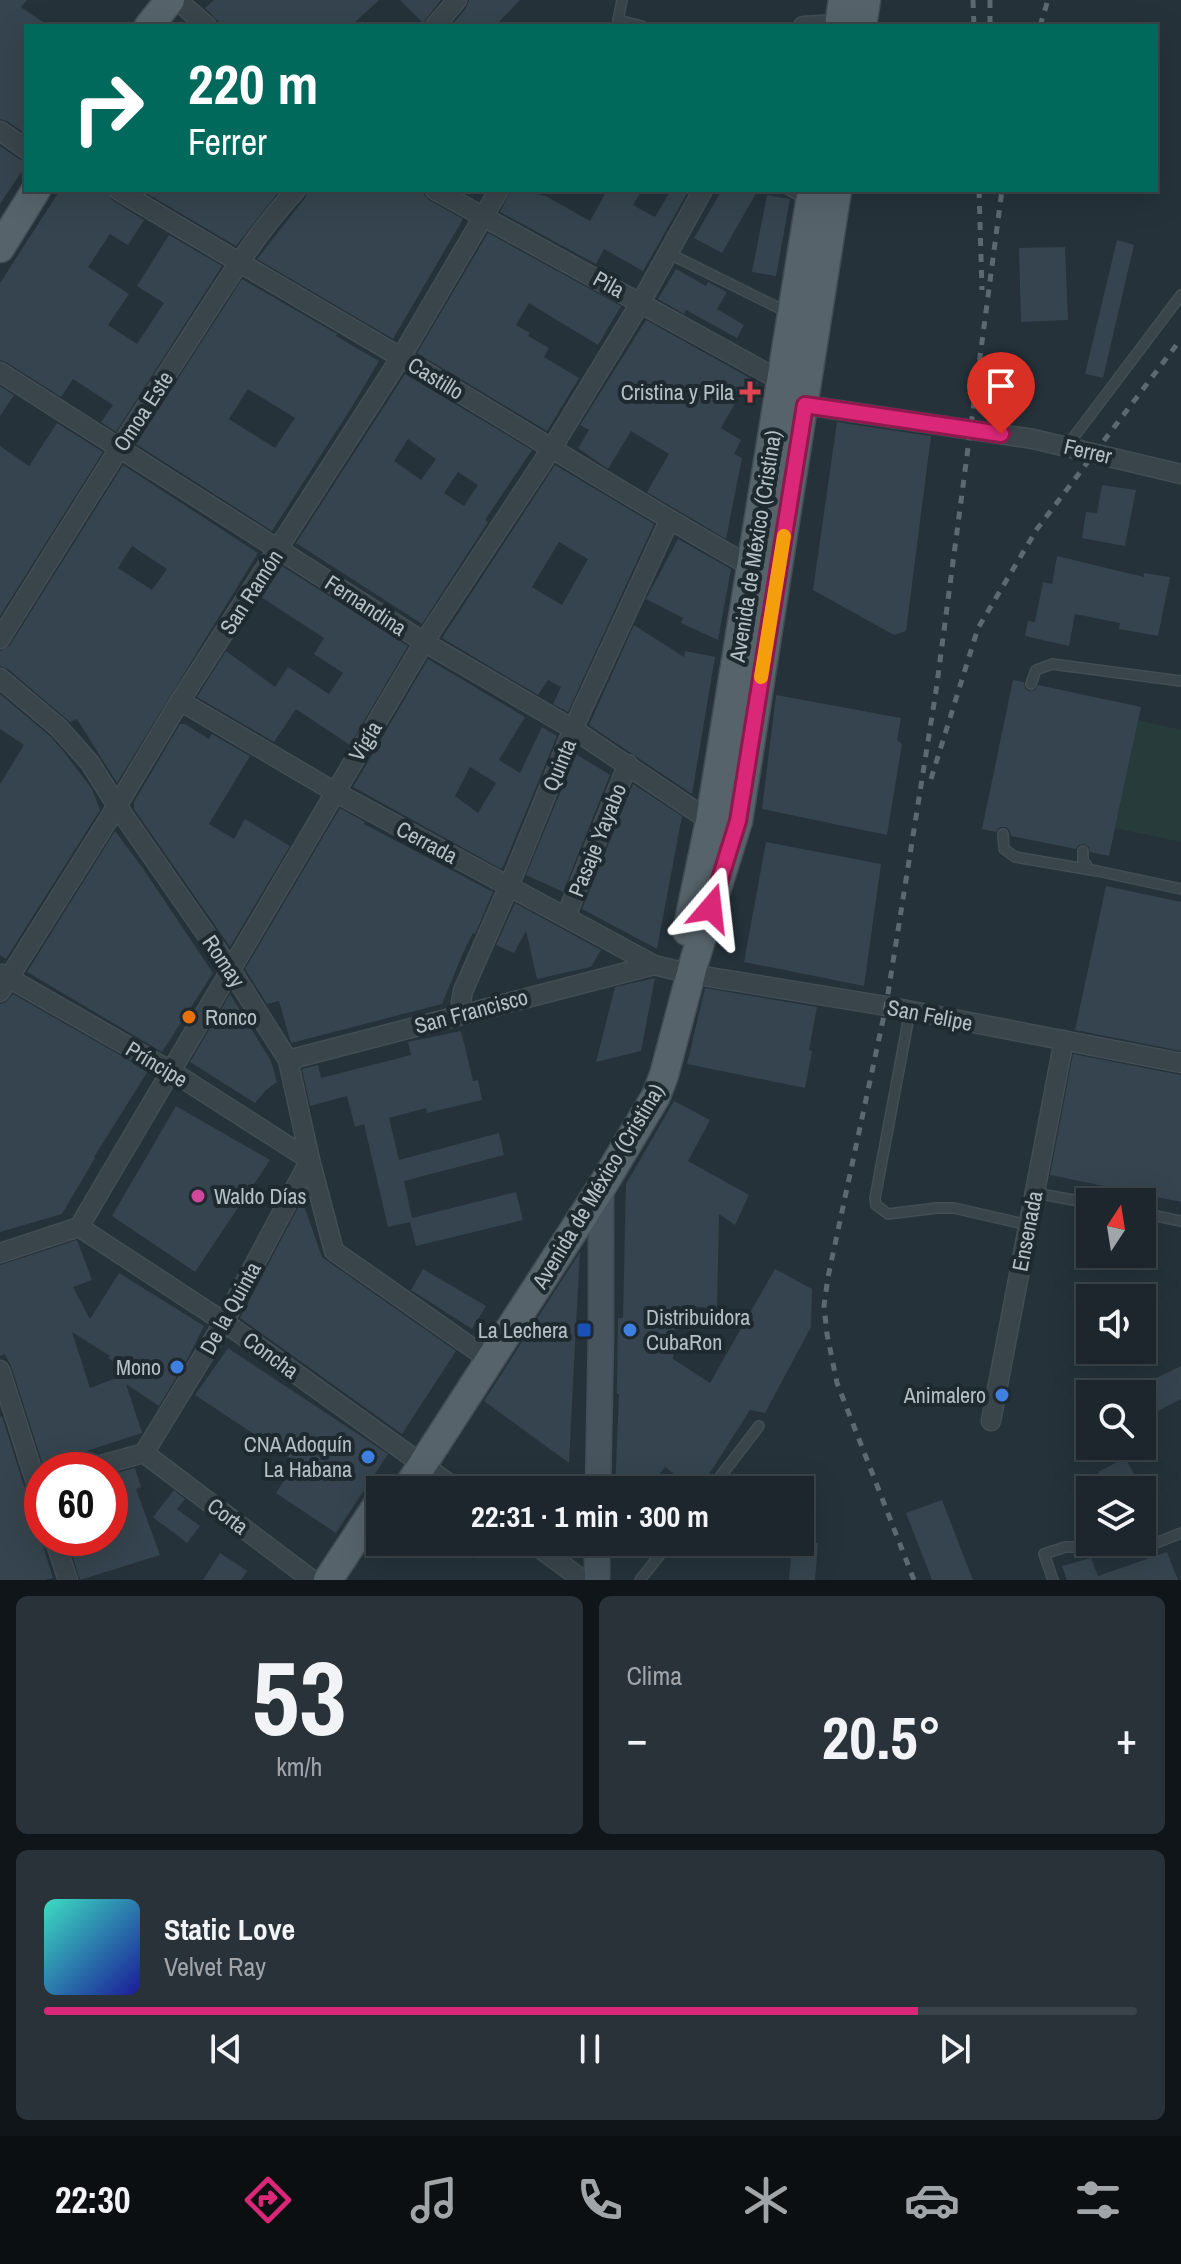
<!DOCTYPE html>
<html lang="es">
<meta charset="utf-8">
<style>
:root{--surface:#1c262c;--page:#293238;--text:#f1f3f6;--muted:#a0a5a9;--line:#3a4348;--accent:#db2777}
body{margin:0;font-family:"Archivo Narrow",sans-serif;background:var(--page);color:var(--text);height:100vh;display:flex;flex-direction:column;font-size:30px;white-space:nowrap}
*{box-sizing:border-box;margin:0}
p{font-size:26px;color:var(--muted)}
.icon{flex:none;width:44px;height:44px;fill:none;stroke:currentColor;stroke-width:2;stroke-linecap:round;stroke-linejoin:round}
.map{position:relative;height:1580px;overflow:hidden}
.sheet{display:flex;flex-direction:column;gap:16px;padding:16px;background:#0f1518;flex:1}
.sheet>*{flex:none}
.guide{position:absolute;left:24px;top:24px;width:1134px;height:168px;border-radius:0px;box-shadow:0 8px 32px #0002,0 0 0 2px var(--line);background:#00695c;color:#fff;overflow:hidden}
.needle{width:52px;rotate:12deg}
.tools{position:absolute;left:1076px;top:1188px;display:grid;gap:16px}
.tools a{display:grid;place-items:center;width:80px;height:80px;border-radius:0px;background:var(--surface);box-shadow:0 8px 32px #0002,0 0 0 2px var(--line);font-size:40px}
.speed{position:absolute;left:24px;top:1452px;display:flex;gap:16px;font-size:40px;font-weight:700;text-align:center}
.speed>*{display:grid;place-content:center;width:104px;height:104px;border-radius:50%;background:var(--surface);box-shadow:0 8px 32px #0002,0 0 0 2px var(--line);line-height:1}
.speed .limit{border:12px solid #d22;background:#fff;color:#111}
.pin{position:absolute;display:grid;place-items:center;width:68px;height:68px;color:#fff;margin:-82px -34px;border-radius:50% 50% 50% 0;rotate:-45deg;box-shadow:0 0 8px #0007}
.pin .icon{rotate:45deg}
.me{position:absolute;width:88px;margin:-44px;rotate:17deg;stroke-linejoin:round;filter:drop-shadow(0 0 6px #0008)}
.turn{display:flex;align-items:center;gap:28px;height:168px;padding:0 32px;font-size:36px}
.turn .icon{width:104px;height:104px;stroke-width:2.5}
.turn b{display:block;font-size:56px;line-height:68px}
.big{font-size:60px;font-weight:700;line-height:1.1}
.sheet .card{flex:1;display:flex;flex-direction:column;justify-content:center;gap:12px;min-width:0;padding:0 28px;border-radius:12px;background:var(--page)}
.sheet .dial{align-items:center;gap:0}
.dial b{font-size:104px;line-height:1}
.song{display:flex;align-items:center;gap:24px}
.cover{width:96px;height:96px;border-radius:12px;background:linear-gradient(135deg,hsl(170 70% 55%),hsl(240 70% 35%))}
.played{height:8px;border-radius:4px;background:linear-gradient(90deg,var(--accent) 80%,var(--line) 80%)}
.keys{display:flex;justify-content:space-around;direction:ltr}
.heat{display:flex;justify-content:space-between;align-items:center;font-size:44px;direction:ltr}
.sheet .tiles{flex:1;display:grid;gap:16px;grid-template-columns:1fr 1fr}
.card:last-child{grid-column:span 2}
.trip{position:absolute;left:366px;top:1476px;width:448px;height:80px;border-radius:0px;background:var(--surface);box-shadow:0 8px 32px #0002,0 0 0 2px var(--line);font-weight:700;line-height:80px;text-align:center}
.menu{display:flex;height:128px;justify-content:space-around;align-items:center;background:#0b0f12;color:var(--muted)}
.menu .icon{width:56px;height:56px}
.menu .selected{color:var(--accent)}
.menu b{font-size:36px;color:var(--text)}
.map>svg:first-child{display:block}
.green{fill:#273b3a}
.building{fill:#35444e;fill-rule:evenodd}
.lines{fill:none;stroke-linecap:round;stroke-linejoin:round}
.service-casing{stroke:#424d54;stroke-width:12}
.minor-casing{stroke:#424d54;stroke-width:21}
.secondary-casing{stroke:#424d54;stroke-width:27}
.primary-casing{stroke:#424d54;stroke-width:31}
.path{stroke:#405451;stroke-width:3;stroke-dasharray:6 6;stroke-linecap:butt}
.service{stroke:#39444b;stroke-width:9}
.minor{stroke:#39444b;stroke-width:18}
.secondary{stroke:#47545d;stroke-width:24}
.primary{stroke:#57636b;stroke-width:28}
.rail{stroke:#5b6971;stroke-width:5;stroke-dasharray:8 8;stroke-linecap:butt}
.route-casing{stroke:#8e194d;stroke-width:20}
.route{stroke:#db2777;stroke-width:14}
.slow{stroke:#f59e0b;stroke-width:14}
.health-dot{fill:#e0444e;stroke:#1e2930;stroke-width:3}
.food-dot{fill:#e8710a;stroke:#1e2930;stroke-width:3}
.hotel-dot{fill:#d1479c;stroke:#1e2930;stroke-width:3}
.transit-dot{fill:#1a4fb4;stroke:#1e2930;stroke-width:3}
.shop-dot{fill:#3f7fe0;stroke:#1e2930;stroke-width:3}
.labels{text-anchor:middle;stroke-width:8;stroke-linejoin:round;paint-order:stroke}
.street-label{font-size:22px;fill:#b4bfc6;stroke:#1e2930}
.poi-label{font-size:22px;fill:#b4bfc6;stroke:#1e2930;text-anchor:end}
</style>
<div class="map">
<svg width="1181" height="1580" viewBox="0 0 1181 1580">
<rect width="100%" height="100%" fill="#25323a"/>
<!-- green -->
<path class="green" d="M 1138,720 L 1181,730 L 1181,842 L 1115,828 Z"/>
<!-- building -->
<path class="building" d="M 0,0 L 27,0 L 21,7 L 49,26 L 26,26 L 26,134 L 7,121 L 0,119 Z
M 214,0 L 379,0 L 351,26 L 223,26 L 205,8 Z
M 400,0 L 441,0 L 423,23 Z
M 469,0 L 520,0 L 495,26 L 451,26 L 466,8 Z
M 0,146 L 19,159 L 26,161 L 26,165 L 0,204 Z
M 60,190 L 106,190 L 112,200 L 144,220 L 128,245 L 110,234 L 88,267 L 129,294 L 108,325 L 137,344 L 164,303 L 137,286 L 169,235 L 222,266 L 116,432 L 101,422 L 113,405 L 73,379 L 61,397 L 6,362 L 0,360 L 0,283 Z
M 141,190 L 280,190 L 236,246 Z
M 308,190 L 423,190 L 424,195 L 429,200 L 463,219 L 393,339 L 257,259 L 305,198 Z
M 511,190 L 532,190 L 543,196 L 544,195 L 590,221 L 607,190 L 642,190 L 633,205 L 655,217 L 671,190 L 689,190 L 643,271 L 604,249 L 596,264 L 500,212 Z
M 722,190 L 758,190 L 722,253 L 694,238 Z
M 767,195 L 790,199 L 776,276 L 752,272 Z
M 488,233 L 621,306 L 598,345 L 529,303 L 516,325 L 530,333 L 528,336 L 549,348 L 544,357 L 579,378 L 547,431 L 417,353 Z
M 1117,240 L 1134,245 L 1103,378 L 1085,374 Z
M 1065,247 L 1068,320 L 1021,322 L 1019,248 Z
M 676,269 L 706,286 L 708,282 L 727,292 L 717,309 L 744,325 L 737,338 L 686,310 L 684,314 L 658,299 Z
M 242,279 L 337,334 L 336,336 L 379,361 L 350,410 L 272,531 L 136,444 ZM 248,389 L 295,418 L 275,448 L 229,419 Z
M 646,320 L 757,382 L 752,400 L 741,393 L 721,428 L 741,440 L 734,454 L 742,458 L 726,539 L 647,492 L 669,454 L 641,437 L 631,431 L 608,469 L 578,448 L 589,430 L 580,425 Z
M 405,374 L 532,450 L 485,520 L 488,522 L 422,624 L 296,543 ZM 408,439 L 436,459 L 421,480 L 394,461 ZM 458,472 L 478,485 L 464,506 L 444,493 Z
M 0,386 L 14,395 L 0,416 Z
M 837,422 L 931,436 L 906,631 L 894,635 L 813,590 Z
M 57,423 L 103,452 L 0,616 L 0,446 L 29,466 Z
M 123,465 L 258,553 L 117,783 L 77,719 L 70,722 L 8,669 L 0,666 L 0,651 L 10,645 ZM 132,546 L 167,569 L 152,590 L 118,568 Z
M 555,465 L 654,524 L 568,712 L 553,704 L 561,687 L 548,680 L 538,695 L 442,638 ZM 559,542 L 588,559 L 562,605 L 532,587 Z
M 1102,485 L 1136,490 L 1125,546 L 1082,538 L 1086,512 L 1097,513 Z
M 678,539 L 731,569 L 718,640 L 681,623 L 683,618 L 646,599 Z
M 1057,556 L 1144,577 L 1144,573 L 1170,577 L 1158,636 L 1119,629 L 1120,623 L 1075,614 L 1069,646 L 1025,636 L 1028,621 L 1035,622 L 1043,582 L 1052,584 Z
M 282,566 L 408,646 L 350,745 L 296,709 L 274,742 L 197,697 L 226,651 L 275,687 L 288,667 L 329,694 L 343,673 L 314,654 L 324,638 L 261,597 Z
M 634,625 L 684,657 L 685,651 L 715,657 L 692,794 L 589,725 Z
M 428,659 L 525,717 L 499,760 L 520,773 L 542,727 L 557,736 L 504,865 L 501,869 L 353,787 ZM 470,767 L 496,783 L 478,813 L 455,796 Z
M 1013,680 L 1024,682 L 1025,688 L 1029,691 L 1035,690 L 1038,685 L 1141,707 L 1109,856 L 1090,852 L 1089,847 L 1084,844 L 1079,845 L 1076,849 L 1011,836 L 1010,831 L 1006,827 L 1000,827 L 996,832 L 982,829 Z
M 0,694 L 51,737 L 64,752 L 92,789 L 100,810 L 6,959 L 0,955 L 0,784 L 24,745 L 0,729 Z
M 776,695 L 901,718 L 897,740 L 902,744 L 887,835 L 762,809 Z
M 180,724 L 185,724 L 209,739 L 212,734 L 250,756 L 209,824 L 234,839 L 245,819 L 290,846 L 230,947 L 134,809 L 134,802 Z
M 576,754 L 610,775 L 563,892 L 526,875 Z
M 633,784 L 682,816 L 657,949 L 582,909 Z
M 340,808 L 365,822 L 364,824 L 493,892 L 475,934 L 473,933 L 463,953 L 442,1004 L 291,1043 L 279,1001 L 267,1004 L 245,969 Z
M 115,831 L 142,867 L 213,973 L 162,1052 L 27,972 Z
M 766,842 L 881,864 L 864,986 L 744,962 Z
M 1106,886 L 1181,902 L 1181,1051 L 1075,1030 Z
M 515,903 L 601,950 L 591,967 L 537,979 L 526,931 L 514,953 L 496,945 Z
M 655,978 L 641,1051 L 596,1062 L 615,987 Z
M 705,988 L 817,1007 L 809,1050 L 812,1051 L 805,1088 L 687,1064 Z
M 13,994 L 148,1071 L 94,1157 L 95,1158 L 62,1214 L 0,1232 L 0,1004 L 6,1002 Z
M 230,994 L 271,1061 L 277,1082 L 265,1091 L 255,1103 L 190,1062 Z
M 461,1031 L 473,1081 L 478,1080 L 482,1100 L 427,1113 L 426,1108 L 389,1118 L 399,1160 L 499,1133 L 504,1155 L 404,1181 L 412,1218 L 516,1192 L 523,1220 L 416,1246 L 410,1222 L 388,1227 L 364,1124 L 355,1127 L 347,1096 L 310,1106 L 302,1069 L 318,1065 L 321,1078 L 411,1055 L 408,1042 Z
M 1073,1054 L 1181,1075 L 1181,1202 L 1050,1175 Z
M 674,1101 L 710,1120 L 688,1161 L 749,1195 L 735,1225 L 719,1214 L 717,1308 L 677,1306 L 673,1359 L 710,1383 L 775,1269 L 812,1289 L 811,1327 L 765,1413 L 750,1410 L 699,1490 L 695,1490 L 665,1467 L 646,1490 L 615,1490 L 619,1394 L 617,1394 L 618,1318 L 623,1318 L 626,1184 Z
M 176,1106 L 270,1160 L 195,1272 L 112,1216 Z
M 302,1200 L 322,1257 L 456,1351 L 402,1434 L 240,1318 Z
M 77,1240 L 92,1280 L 73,1287 L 90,1319 L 119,1273 L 204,1326 L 189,1356 L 159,1406 L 126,1384 L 142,1433 L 43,1465 L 11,1366 L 5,1354 L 0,1356 L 0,1265 ZM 72,1332 L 110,1356 L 108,1358 L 132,1372 L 90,1388 Z
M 580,1252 L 574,1363 L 569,1463 L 484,1401 Z
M 423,1269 L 486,1306 L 472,1329 L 411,1290 Z
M 228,1348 L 388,1454 L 336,1533 L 276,1493 L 296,1462 L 195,1395 Z
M 1181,1366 L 1181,1399 L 1152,1414 L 1138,1387 Z
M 2,1416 L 53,1578 L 45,1580 L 0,1580 L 0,1417 Z
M 1125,1458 L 1143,1490 L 1108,1490 L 1098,1472 Z
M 135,1468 L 141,1487 L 136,1489 L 160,1555 L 80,1580 L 67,1538 L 110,1538 L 110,1475 Z
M 174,1490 L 185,1499 L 177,1509 L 200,1526 L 187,1543 L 153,1517 Z
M 942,1500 L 973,1580 L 932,1580 L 906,1513 Z
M 456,1542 L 492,1542 L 479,1559 Z
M 818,1543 L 815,1580 L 789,1580 L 792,1544 Z
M 1167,1552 L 1178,1580 L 1067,1580 L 1062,1566 L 1091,1558 L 1098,1576 Z
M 220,1553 L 247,1571 L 241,1580 L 203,1580 Z"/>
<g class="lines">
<!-- service casing -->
<g class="service-casing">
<path id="service" d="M 622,0 L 618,20 L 642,26
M 789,190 L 807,200
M 668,253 L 789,313
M 1067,446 L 1181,295
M 1031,684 L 1036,670 L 1052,664 L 1181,681
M 1003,834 L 1004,849 L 1015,857 L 1097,871 L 1181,889
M 1083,851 L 1083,860 L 1089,869
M 910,1011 L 875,1198 L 876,1205 L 888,1214 L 937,1208 L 954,1208 L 1028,1225
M 1035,1193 L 1090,1203
M 1142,1213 L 1181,1221
M 710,1490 L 759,1426
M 640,1580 L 670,1542
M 1053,1580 L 1044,1554 L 1065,1547 L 1146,1547 L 1181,1533"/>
</g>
<!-- minor casing -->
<g class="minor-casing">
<path id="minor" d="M 177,0 L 207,26
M 435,26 L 457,0
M 803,26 L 839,24
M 0,131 L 26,149
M 118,190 C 212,247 307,302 402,358 C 519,427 634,501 752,567
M 435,190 L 781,381
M 0,372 L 424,642 L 573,729 L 710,821 L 719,823
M 805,405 L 1033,439 L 1181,474
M 0,639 C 58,546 116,452 176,360 C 214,302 249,241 296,190
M 0,678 L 59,728 L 90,763 L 117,806 L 231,970 L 288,1060 L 310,1160 L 334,1251 L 478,1352 L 493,1358
M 180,701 L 335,792 L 654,965 L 691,974 L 886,1006 L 1181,1063
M 566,916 L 628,764
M 2,974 L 171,1071 L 310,1160 L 224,1322 L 144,1453
M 0,992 L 117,806 L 180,701 L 401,357 L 499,190
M 462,1013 L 461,1002 L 463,991 L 509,886 L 573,729 L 669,521
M 288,1060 L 654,965
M 79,1227 L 224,1322 L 458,1490
M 0,1253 L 79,1227 L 424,642 L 552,448 L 641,302 L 703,190
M 0,1370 L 42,1501
M 991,1421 L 1064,1040
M 144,1453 L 312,1580
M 83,1470 L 144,1453
M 54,1538 L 68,1580
M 531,1542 L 583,1580"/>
</g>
<!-- secondary casing -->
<g class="secondary-casing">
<path id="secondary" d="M 598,1490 L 601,1333 L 601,1188
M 597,1580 L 597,1542"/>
</g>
<!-- primary casing -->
<g class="primary-casing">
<path id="primary" d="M 149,26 L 170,0
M 839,26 L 843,0
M 862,26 L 866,0
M 0,248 L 36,190
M 687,931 L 710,821 L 812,190
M 406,1490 L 601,1188 L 656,1096 L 664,1075 L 694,962 L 738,821 L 837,190
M 328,1580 L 380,1501"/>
</g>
<!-- path -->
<path class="path" d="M 590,192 L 591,190"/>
<!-- service -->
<use href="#service" class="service"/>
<!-- minor -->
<use href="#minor" class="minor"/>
<!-- secondary -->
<use href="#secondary" class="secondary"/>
<!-- primary -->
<use href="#primary" class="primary"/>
<!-- rail -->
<path class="rail" d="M 973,0 L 974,26
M 990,0 L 990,26
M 1040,26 L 1048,0
M 979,190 L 982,290
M 931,779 L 978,628 L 1037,529 L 1181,339
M 914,1580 L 837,1383 L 827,1334 L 824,1306 L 828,1277 L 886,1006 L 936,691 L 1002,190"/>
</g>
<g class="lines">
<!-- route casing -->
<g class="route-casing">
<path id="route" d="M 711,908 L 738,821 L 805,405 L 1001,434"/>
</g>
<!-- route -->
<use href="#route" class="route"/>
<!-- slow -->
<path class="slow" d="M 761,677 L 784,536"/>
</g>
<!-- markers -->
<path class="health-dot" d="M746 380h8v8h8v8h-8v8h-8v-8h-8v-8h8z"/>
<circle class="food-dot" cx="189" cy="1017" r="8"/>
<circle class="hotel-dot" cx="198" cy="1196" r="8"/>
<rect class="transit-dot" x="576" y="1322" width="16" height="16" rx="4"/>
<g class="shop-dot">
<circle cx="630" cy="1330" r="8"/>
<circle cx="177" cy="1367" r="8"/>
<circle cx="1002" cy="1395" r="8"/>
<circle cx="368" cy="1457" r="8"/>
</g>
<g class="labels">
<!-- street labels -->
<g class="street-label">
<text transform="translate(609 284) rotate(29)" y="8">Pila</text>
<text transform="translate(436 378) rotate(31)" y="8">Castillo</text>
<text transform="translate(143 411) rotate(-57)" y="8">Omoa Este</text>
<text transform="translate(1088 451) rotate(13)" y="8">Ferrer</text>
<text transform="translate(755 546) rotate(-81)" y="8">Avenida de México (Cristina)</text>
<text transform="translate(251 592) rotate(-57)" y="8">San Ramón</text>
<text transform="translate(366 605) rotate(33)" y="8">Fernandina</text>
<text transform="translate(365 741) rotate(-59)" y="8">Vigía</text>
<text transform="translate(559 765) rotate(-68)" y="8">Quinta</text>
<text transform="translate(597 840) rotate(-68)" y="8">Pasaje Yayabo</text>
<text transform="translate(427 842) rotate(28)" y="8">Cerrada</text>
<text transform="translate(224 961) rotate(56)" y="8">Romay</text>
<text transform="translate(471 1011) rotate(-15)" y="8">San Francisco</text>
<text transform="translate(930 1015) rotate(11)" y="8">San Felipe</text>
<text transform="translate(157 1064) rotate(31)" y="8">Príncipe</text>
<text transform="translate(598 1186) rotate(-59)" y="8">Avenida de México (Cristina)</text>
<text transform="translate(1027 1231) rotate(-79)" y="8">Ensenada</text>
<text transform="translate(230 1308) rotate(-61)" y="8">De la Quinta</text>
<text transform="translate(271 1355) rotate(36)" y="8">Concha</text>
<text transform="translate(228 1516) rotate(37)" y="8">Corta</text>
</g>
<!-- poi labels -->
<g class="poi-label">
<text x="734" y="400">Cristina y Pila</text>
<text x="205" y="1025" text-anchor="start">Ronco</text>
<text x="214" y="1204" text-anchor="start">Waldo Días</text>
<text x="646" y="1325" text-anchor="start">Distribuidora<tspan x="646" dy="25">CubaRon</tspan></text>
<text x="568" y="1338">La Lechera</text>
<text x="161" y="1375">Mono</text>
<text x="986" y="1403">Animalero</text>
<text x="352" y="1452">CNA Adoquín<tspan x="352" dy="25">La Habana</tspan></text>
</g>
</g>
</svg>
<div class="tools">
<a><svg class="needle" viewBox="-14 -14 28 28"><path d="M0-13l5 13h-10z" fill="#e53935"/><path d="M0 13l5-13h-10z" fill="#a0a5a9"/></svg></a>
<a><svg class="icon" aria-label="sound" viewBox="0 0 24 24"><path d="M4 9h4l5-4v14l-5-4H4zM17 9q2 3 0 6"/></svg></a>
<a><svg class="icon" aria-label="search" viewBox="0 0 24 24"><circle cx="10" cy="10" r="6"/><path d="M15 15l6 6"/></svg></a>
<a><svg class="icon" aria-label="layers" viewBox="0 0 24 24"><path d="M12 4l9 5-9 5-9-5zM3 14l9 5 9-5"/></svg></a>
</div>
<div class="speed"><div class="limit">60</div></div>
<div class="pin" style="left:1001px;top:434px;background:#d93025"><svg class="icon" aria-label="arrive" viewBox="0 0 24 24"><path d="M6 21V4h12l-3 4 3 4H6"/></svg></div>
<svg class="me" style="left:711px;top:908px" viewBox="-20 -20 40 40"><path d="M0-17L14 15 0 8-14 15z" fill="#db2777" stroke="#fff" stroke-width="4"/></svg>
<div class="trip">22:31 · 1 min · 300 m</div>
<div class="guide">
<div class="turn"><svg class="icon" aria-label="right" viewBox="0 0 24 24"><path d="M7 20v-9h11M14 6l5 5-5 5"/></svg><div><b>220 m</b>Ferrer</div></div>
</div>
</div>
<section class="sheet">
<div class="tiles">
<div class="card dial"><b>53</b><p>km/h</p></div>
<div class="card"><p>Clima</p>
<div class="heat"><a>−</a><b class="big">20.5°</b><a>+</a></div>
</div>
<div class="card">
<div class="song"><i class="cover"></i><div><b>Static Love</b><p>Velvet Ray</p></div></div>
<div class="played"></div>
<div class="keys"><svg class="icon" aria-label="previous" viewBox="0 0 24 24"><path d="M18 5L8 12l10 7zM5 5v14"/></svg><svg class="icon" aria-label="pause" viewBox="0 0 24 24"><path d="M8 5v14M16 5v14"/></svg><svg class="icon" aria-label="next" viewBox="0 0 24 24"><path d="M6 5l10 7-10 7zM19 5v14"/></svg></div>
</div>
</div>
</section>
<nav class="menu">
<b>22:30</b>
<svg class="icon selected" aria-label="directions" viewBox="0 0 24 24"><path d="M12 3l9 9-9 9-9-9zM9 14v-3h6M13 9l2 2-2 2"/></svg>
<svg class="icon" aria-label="music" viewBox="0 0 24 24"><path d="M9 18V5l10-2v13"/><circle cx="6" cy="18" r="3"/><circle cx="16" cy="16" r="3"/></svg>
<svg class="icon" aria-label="phone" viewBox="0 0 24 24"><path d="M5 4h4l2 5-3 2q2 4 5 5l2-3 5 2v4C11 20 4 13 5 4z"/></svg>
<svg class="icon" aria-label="climate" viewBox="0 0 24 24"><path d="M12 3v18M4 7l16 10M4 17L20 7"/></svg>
<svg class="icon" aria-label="car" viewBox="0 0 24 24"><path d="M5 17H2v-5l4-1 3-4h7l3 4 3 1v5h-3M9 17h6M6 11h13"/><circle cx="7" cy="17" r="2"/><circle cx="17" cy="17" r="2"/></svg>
<svg class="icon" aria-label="filters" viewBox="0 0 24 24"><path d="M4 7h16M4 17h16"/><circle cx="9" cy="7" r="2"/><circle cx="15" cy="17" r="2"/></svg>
</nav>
